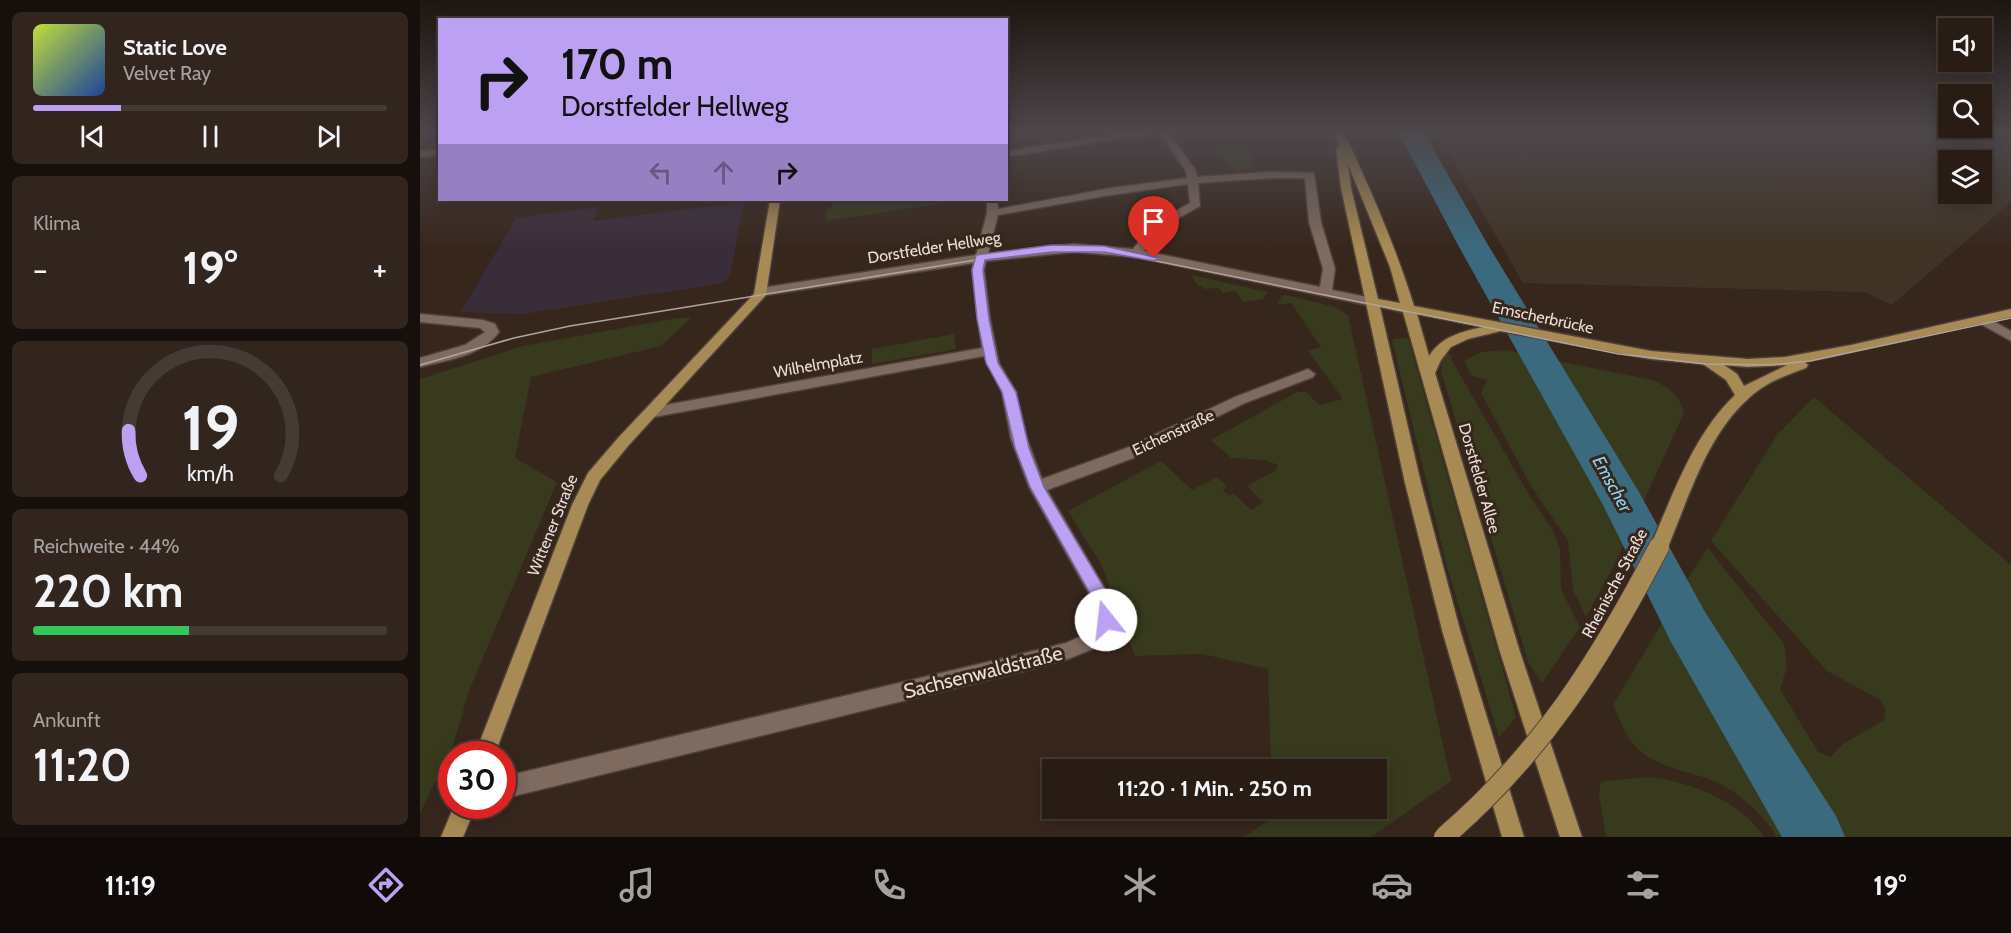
<!DOCTYPE html>
<html lang="de">
<meta charset="utf-8">
<style>
:root{--surface:#291c15;--page:#31251e;--text:#f1f3f6;--muted:#a5a1a0;--line:#453a34;--accent:#bca0f2}
body{margin:0;font-family:Cabin,sans-serif;background:var(--page);color:var(--text);height:100vh;display:flex;flex-direction:column;font-size:22px;white-space:nowrap}
*{box-sizing:border-box;margin:0}
p{font-size:20px;color:var(--muted)}
.icon{flex:none;width:33px;height:33px;fill:none;stroke:currentColor;stroke-width:2;stroke-linecap:round;stroke-linejoin:round}
.map{position:relative;flex:1;overflow:hidden}
.sheet{display:flex;flex-direction:column;gap:12px;padding:12px;background:#170f0c;width:420px}
.sheet>*{flex:none}
.guide{position:absolute;left:18px;top:18px;width:570px;height:183px;border-radius:0px;box-shadow:0 3px 15px #0003,0 0 0 2px var(--line);background:#bca0f2;color:#111;overflow:hidden}
.fabs{position:absolute;left:1518px;top:18px;display:grid;gap:12px}
.fabs a{display:grid;place-items:center;width:54px;height:54px;border-radius:0px;background:var(--surface);box-shadow:0 3px 15px #0003,0 0 0 2px var(--line);font-size:30px}
.speed{position:absolute;left:18px;top:741px;display:flex;gap:12px;font-size:30px;font-weight:700;text-align:center}
.speed>*{display:grid;place-content:center;width:78px;height:78px;border-radius:50%;background:var(--surface);box-shadow:0 3px 15px #0003,0 0 0 2px var(--line);line-height:1}
.speed .limit{border:9px solid #d22;background:#fff;color:#111}
.pin{position:absolute;display:grid;place-items:center;width:51px;height:51px;color:#fff;margin:-62px -26px;border-radius:50% 50% 50% 0;rotate:-45deg;box-shadow:0 0 6px #0007}
.pin .icon{rotate:45deg}
.me{position:absolute;width:66px;margin:-33px;rotate:344deg;stroke-linejoin:round;filter:drop-shadow(0 0 4px #0008)}
.turn{display:flex;align-items:center;gap:21px;height:126px;padding:0 24px;font-size:27px}
.turn .icon{width:78px;height:78px;stroke-width:2.5}
.turn b{display:block;font-size:42px;line-height:51px}
.lanes{display:flex;align-items:center;height:57px;padding:0 24px;background:#0003;justify-content:center;gap:30px;direction:ltr}
.lanes .off{opacity:.35}
.big{font-size:45px;font-weight:700;line-height:1.1}
.sheet .card{flex:1;display:flex;flex-direction:column;justify-content:center;gap:9px;min-width:0;padding:0 21px;border-radius:9px;background:var(--page)}
.sheet .dial{align-items:center;gap:0}
.dial svg{height:156px;overflow:visible;fill:none;stroke:var(--line);stroke-width:7;stroke-linecap:round;text-anchor:middle}
.dial text{fill:var(--text);stroke:none}
.song{display:flex;align-items:center;gap:18px}
.cover{width:72px;height:72px;border-radius:9px;background:linear-gradient(135deg,hsl(70 70% 55%),hsl(220 70% 35%))}
.played{height:6px;border-radius:3px;background:linear-gradient(90deg,var(--accent) 25%,var(--line) 25%)}
.keys{display:flex;justify-content:space-around;direction:ltr}
.heat{display:flex;justify-content:space-between;align-items:center;font-size:33px;direction:ltr}
.charge{height:9px;border-radius:4px;background:linear-gradient(90deg,#34c759 44%,var(--line) 0)}
.trip{position:absolute;left:622px;top:759px;width:345px;height:60px;border-radius:0px;background:var(--surface);box-shadow:0 3px 15px #0003,0 0 0 2px var(--line);font-weight:700;line-height:60px;text-align:center}
.dock{display:flex;height:96px;justify-content:space-around;align-items:center;background:#100b08;color:var(--muted)}
.dock .icon{width:42px;height:42px}
.dock .selected{color:var(--accent)}
.dock b{font-size:27px;color:var(--text)}
main{display:flex;flex:1;min-height:0}
.map>svg:first-child{display:block}
.commercial{fill:#3a2d3a}
.industrial{fill:#403325;fill-rule:evenodd}
.green{fill:#373a1d}
.lines{fill:none;stroke-linecap:round;stroke-linejoin:round}
.river{fill:#3b6a7f;fill-rule:evenodd}
.minor-casing{stroke:#4f4139;stroke-width:3}
.major-casing{stroke:#4f4139;stroke-width:3}
.minor{fill:#7f6a5f;fill-rule:evenodd}
.major{fill:#a88b54;fill-rule:evenodd}
.tram{stroke:#b2a49d;stroke-width:1.5}
.major-bridge-casing{stroke:#4f4139;stroke-width:22;stroke-linecap:butt}
.major-bridge{stroke:#a88b54;stroke-width:20}
.route{fill:#bca0f2;stroke:#7a689d;stroke-width:1.5}
.labels{text-anchor:middle;stroke-width:6;stroke-linejoin:round;paint-order:stroke}
.street-label{font-size:16px;fill:#ebdfd9;stroke:#37261c}
.water-label{font-size:18px;font-style:italic;fill:#88d6fa;stroke:#37261c}
.near-street-label{font-size:20px;fill:#ebdfd9;stroke:#37261c}
</style>
<main>
<section class="sheet">
<div class="card">
<div class="song"><i class="cover"></i><div><b>Static Love</b><p>Velvet Ray</p></div></div>
<div class="played"></div>
<div class="keys"><svg class="icon" aria-label="previous" viewBox="0 0 24 24"><path d="M18 5L8 12l10 7zM5 5v14"/></svg><svg class="icon" aria-label="pause" viewBox="0 0 24 24"><path d="M8 5v14M16 5v14"/></svg><svg class="icon" aria-label="next" viewBox="0 0 24 24"><path d="M6 5l10 7-10 7zM19 5v14"/></svg></div>
</div>
<div class="card"><p>Klima</p>
<div class="heat"><a>−</a><b class="big">19°</b><a>+</a></div>
</div>
<div class="card dial"><svg viewBox="0 0 100 80">
<path d="M14 69A42 42 0 1 1 86 69"/>
<path d="M14 69A42 42 0 0 1 8 46" stroke="#bca0f2"/>
<text x="50" y="56" font-size="32" font-weight="700">19</text>
<text x="50" y="72" font-size="11">km/h</text>
</svg></div>
<div class="card"><p>Reichweite · 44%</p><b class="big">220 km</b><div class="charge"></div></div>
<div class="card"><p>Ankunft</p><b class="big">11:20</b></div>
</section>
<div class="map">
<svg width="1591" height="837" viewBox="0 0 1591 837">
<rect width="100%" height="100%" fill="#37261c"/>
<!-- commercial -->
<path class="commercial" d="M 324,202 L 310,276 L 303,283 L 103,314 L 41,312 L 96,218 L 178,207 L 173,221 Z"/>
<!-- industrial -->
<path class="industrial" d="M 1016,131 L 1591,131 L 1591,202 L 1472,305 L 1444,292 L 1103,283 ZM 1528,160 L 1562,160 L 1562,194 L 1528,194 Z"/>
<!-- green -->
<path class="green" d="M 819,147 L 830,153 L 834,167 L 826,167 L 827,171 L 816,172 L 803,158 L 794,152 Z
M 412,200 L 519,200 L 520,204 L 406,221 L 406,209 L 411,208 Z
M 771,275 L 848,292 L 843,299 L 823,302 L 815,291 L 803,293 L 799,288 L 784,289 L 782,285 L 778,286 Z
M 866,295 L 915,307 L 928,315 L 1031,781 L 951,837 L 823,837 L 853,818 L 853,809 L 957,808 L 957,770 L 851,769 L 848,669 L 782,654 L 715,656 L 682,566 L 648,511 L 741,461 L 772,490 L 797,477 L 807,487 L 803,490 L 809,496 L 813,493 L 831,510 L 843,502 L 827,486 L 855,471 L 858,465 L 845,460 L 811,458 L 791,440 L 877,392 L 886,392 L 899,405 L 923,399 L 888,351 L 901,347 L 871,303 L 857,305 L 862,296 Z
M 257,318 L 271,318 L 241,346 L 111,377 L 95,458 L 137,482 L 49,691 L 33,745 L 0,813 L 0,379 L 103,346 Z
M 534,334 L 536,349 L 452,364 L 452,349 Z
M 988,338 L 1096,717 L 1079,737 L 1027,567 L 972,339 Z
M 1087,350 L 1111,355 L 1138,397 L 1208,534 L 1194,566 L 1166,617 L 1153,590 L 1148,541 L 1111,486 L 1061,393 L 1067,380 L 1052,376 L 1044,361 L 1061,352 Z
M 1027,353 L 1033,356 L 1031,359 L 1108,493 L 1134,532 L 1140,549 L 1141,589 L 1160,627 L 1122,683 L 1108,662 L 1021,371 L 1022,360 Z
M 1127,359 L 1233,380 C 1250,388 1260,395 1264,413 L 1216,518 L 1169,436 L 1169,428 Z
M 1394,397 L 1591,565 L 1591,837 L 1408,837 L 1257,595 L 1288,548 L 1364,644 L 1367,667 L 1360,689 L 1398,752 L 1410,757 L 1423,744 L 1464,720 L 1466,710 L 1459,699 L 1407,671 L 1291,541 L 1357,435 Z
M 1249,611 L 1390,837 L 1357,837 C 1345,817 1325,798 1304,786 C 1275,770 1239,771 1215,746 C 1205,735 1200,719 1193,705 Z
M 1229,777 C 1268,781 1322,801 1344,837 L 1186,837 L 1179,795 L 1180,784 L 1185,781 Z"/>
<g class="lines">
<!-- river -->
<path class="river" d="M 978,131 L 1003,131 L 1068,245 L 1219,492 L 1285,612 L 1416,816 L 1425,837 L 1362,837 L 1251,642 L 1183,505 L 1038,245 Z"/>
<!-- minor casing -->
<g class="minor-casing">
<path id="minor" d="M 713,131 L 733,131 L 728,134 L 586,157 L 586,151 Z
M 738,131 L 748,131 L 776,171 L 777,177 L 850,172 L 894,173 L 901,222 L 915,269 L 912,290 L 957,299 L 958,302 L 952,306 L 716,257 L 654,252 L 566,261 L 564,270 L 570,319 L 579,363 L 596,392 L 607,439 L 622,479 L 704,449 L 815,397 L 883,371 L 888,369 L 895,374 L 893,377 L 825,403 L 716,457 L 627,490 L 689,596 L 695,620 L 685,644 L 648,659 L 601,672 L 82,799 L 82,777 L 601,654 L 646,643 L 671,632 L 677,620 L 671,597 L 609,487 L 591,439 L 582,392 L 564,356 L 234,417 L 227,412 L 234,407 L 562,348 L 552,270 L 554,263 L 341,296 L 335,292 L 341,288 L 556,255 L 567,213 L 567,200 L 577,200 L 578,209 L 691,188 L 767,178 L 766,171 ZM 850,178 L 885,178 L 889,222 L 903,269 L 900,287 L 724,251 L 741,228 L 780,206 L 778,183 ZM 768,184 L 770,203 L 733,224 L 713,249 L 654,244 L 568,254 L 578,215 L 691,195 Z
M 20,149 L 20,155 L 0,157 L 0,151 Z
M 0,314 L 63,320 L 75,324 L 79,332 C 62,356 27,360 0,367 L 0,358 L 45,345 L 65,332 L 60,328 L 0,322 Z
M 1564,316 L 1591,331 L 1591,341 L 1559,323 L 1557,320 L 1559,317 Z"/>
</g>
<!-- major casing -->
<g class="major-casing">
<path id="major" d="M 913,131 L 923,131 C 950,188 975,245 994,306 L 1231,351 L 1328,359 L 1365,357 L 1431,345 L 1591,309 L 1591,317 L 1385,362 L 1388,365 L 1386,368 C 1366,375 1345,383 1329,398 C 1287,435 1269,497 1248,547 L 1245,552 L 1239,554 L 1233,552 L 1230,547 C 1253,495 1273,435 1315,395 L 1306,380 L 1283,364 L 1231,359 L 1081,331 L 1048,339 L 1031,347 L 1021,360 L 1015,373 L 1100,652 L 1162,837 L 1140,837 L 1080,652 L 983,312 L 960,307 L 1001,483 L 1040,630 L 1104,837 L 1082,837 L 1022,630 L 985,483 L 921,188 L 916,149 L 920,146 ZM 928,164 L 970,267 L 980,303 L 958,299 L 931,188 ZM 997,314 L 1063,327 C 1041,332 1022,336 1009,356 ZM 1304,365 L 1328,367 L 1367,365 L 1324,386 L 1317,374 Z
M 350,200 L 360,200 L 346,295 L 208,446 L 180,480 L 168,505 L 75,754 L 55,754 L 152,505 L 168,473 L 198,438 L 334,294 Z
M 34,806 L 56,806 L 43,837 L 21,837 Z"/>
</g>
<!-- minor -->
<use href="#minor" class="minor"/>
<!-- major -->
<use href="#major" class="major"/>
<!-- tram -->
<path class="tram" d="M 0,365 L 94,338 L 150,326 L 586,255 L 635,250 L 696,253 L 1199,354 L 1285,364 L 1350,365 L 1390,361 L 1591,318"/>
<!-- major-bridge casing -->
<g class="major-bridge-casing">
<path id="major-bridge" d="M 1024,837 C 1122,753 1180,660 1239,547"/>
</g>
<!-- major-bridge -->
<use href="#major-bridge" class="major-bridge"/>
</g>
<!-- sky -->
<linearGradient id="sky" x2="0" y2="1"><stop stop-color="#1e150f"/><stop offset="0.53" stop-color="#4d474b"/><stop offset="1" stop-color="#4d474b" stop-opacity="0"/></linearGradient>
<rect width="1591" height="248" fill="url(#sky)"/>
<!-- route -->
<path class="route" d="M 632,245 L 684,246 L 739,258 L 734,261 L 684,252 L 632,252 L 565,260 L 563,270 L 569,319 L 578,363 L 596,392 L 609,448 L 624,487 L 689,596 L 694,620 L 692,625 L 686,627 L 680,625 L 672,597 L 610,487 L 595,448 L 582,392 L 566,363 L 557,319 L 552,270 L 556,255 Z"/>
<g class="labels">
<!-- street labels -->
<g class="street-label">
<text transform="translate(514 247) rotate(-9)" y="6">Dorstfelder Hellweg</text>
<text transform="translate(1123 317) rotate(12)" y="6">Emscherbrücke</text>
<text transform="translate(398 364) rotate(-10)" y="6">Wilhelmplatz</text>
<text transform="translate(753 432) rotate(-25)" y="6">Eichenstraße</text>
<text transform="translate(1060 478) rotate(74)" y="6">Dorstfelder Allee</text>
<text transform="translate(132 525) rotate(-68)" y="6">Wittener Straße</text>
<text transform="translate(1194 583) rotate(-62)" y="6">Rheinische Straße</text>
</g>
<!-- water labels -->
<g class="water-label">
<text transform="translate(1192 484) rotate(61)" y="6">Emscher</text>
</g>
<!-- near-street labels -->
<g class="near-street-label">
<text transform="translate(563 672) rotate(-14)" y="7">Sachsenwaldstraße</text>
</g>
</g>
</svg>
<div class="fabs">
<a><svg class="icon" aria-label="sound" viewBox="0 0 24 24"><path d="M4 9h4l5-4v14l-5-4H4zM17 9q2 3 0 6"/></svg></a>
<a><svg class="icon" aria-label="search" viewBox="0 0 24 24"><circle cx="10" cy="10" r="6"/><path d="M15 15l6 6"/></svg></a>
<a><svg class="icon" aria-label="layers" viewBox="0 0 24 24"><path d="M12 4l9 5-9 5-9-5zM3 14l9 5 9-5"/></svg></a>
</div>
<div class="speed"><div class="limit">30</div></div>
<div class="pin" style="left:734px;top:258px;background:#d93025"><svg class="icon" aria-label="arrive" viewBox="0 0 24 24"><path d="M6 21V4h12l-3 4 3 4H6"/></svg></div>
<svg class="me" style="left:686px;top:620px" viewBox="-20 -20 40 40"><circle r="19" fill="#fff"/><path d="M0-13L10 11 0 6-10 11z" fill="#bca0f2"/></svg>
<div class="trip">11:20 · 1 Min. · 250 m</div>
<div class="guide">
<div class="turn"><svg class="icon" aria-label="right" viewBox="0 0 24 24"><path d="M7 20v-9h11M14 6l5 5-5 5"/></svg><div><b>170 m</b>Dorstfelder Hellweg</div></div>
<div class="lanes"><svg class="icon off" aria-label="left" viewBox="0 0 24 24"><path d="M17 20v-9H6M10 6l-5 5 5 5"/></svg><svg class="icon off" aria-label="ahead" viewBox="0 0 24 24"><path d="M12 20V5M6 11l6-6 6 6"/></svg><svg class="icon" aria-label="right" viewBox="0 0 24 24"><path d="M7 20v-9h11M14 6l5 5-5 5"/></svg></div>
</div>
</div>
</main>
<nav class="dock">
<b>11:19</b>
<svg class="icon selected" aria-label="directions" viewBox="0 0 24 24"><path d="M12 3l9 9-9 9-9-9zM9 14v-3h6M13 9l2 2-2 2"/></svg>
<svg class="icon" aria-label="music" viewBox="0 0 24 24"><path d="M9 18V5l10-2v13"/><circle cx="6" cy="18" r="3"/><circle cx="16" cy="16" r="3"/></svg>
<svg class="icon" aria-label="phone" viewBox="0 0 24 24"><path d="M5 4h4l2 5-3 2q2 4 5 5l2-3 5 2v4C11 20 4 13 5 4z"/></svg>
<svg class="icon" aria-label="climate" viewBox="0 0 24 24"><path d="M12 3v18M4 7l16 10M4 17L20 7"/></svg>
<svg class="icon" aria-label="car" viewBox="0 0 24 24"><path d="M5 17H2v-5l4-1 3-4h7l3 4 3 1v5h-3M9 17h6M6 11h13"/><circle cx="7" cy="17" r="2"/><circle cx="17" cy="17" r="2"/></svg>
<svg class="icon" aria-label="filters" viewBox="0 0 24 24"><path d="M4 7h16M4 17h16"/><circle cx="9" cy="7" r="2"/><circle cx="15" cy="17" r="2"/></svg>
<b>19°</b>
</nav>
